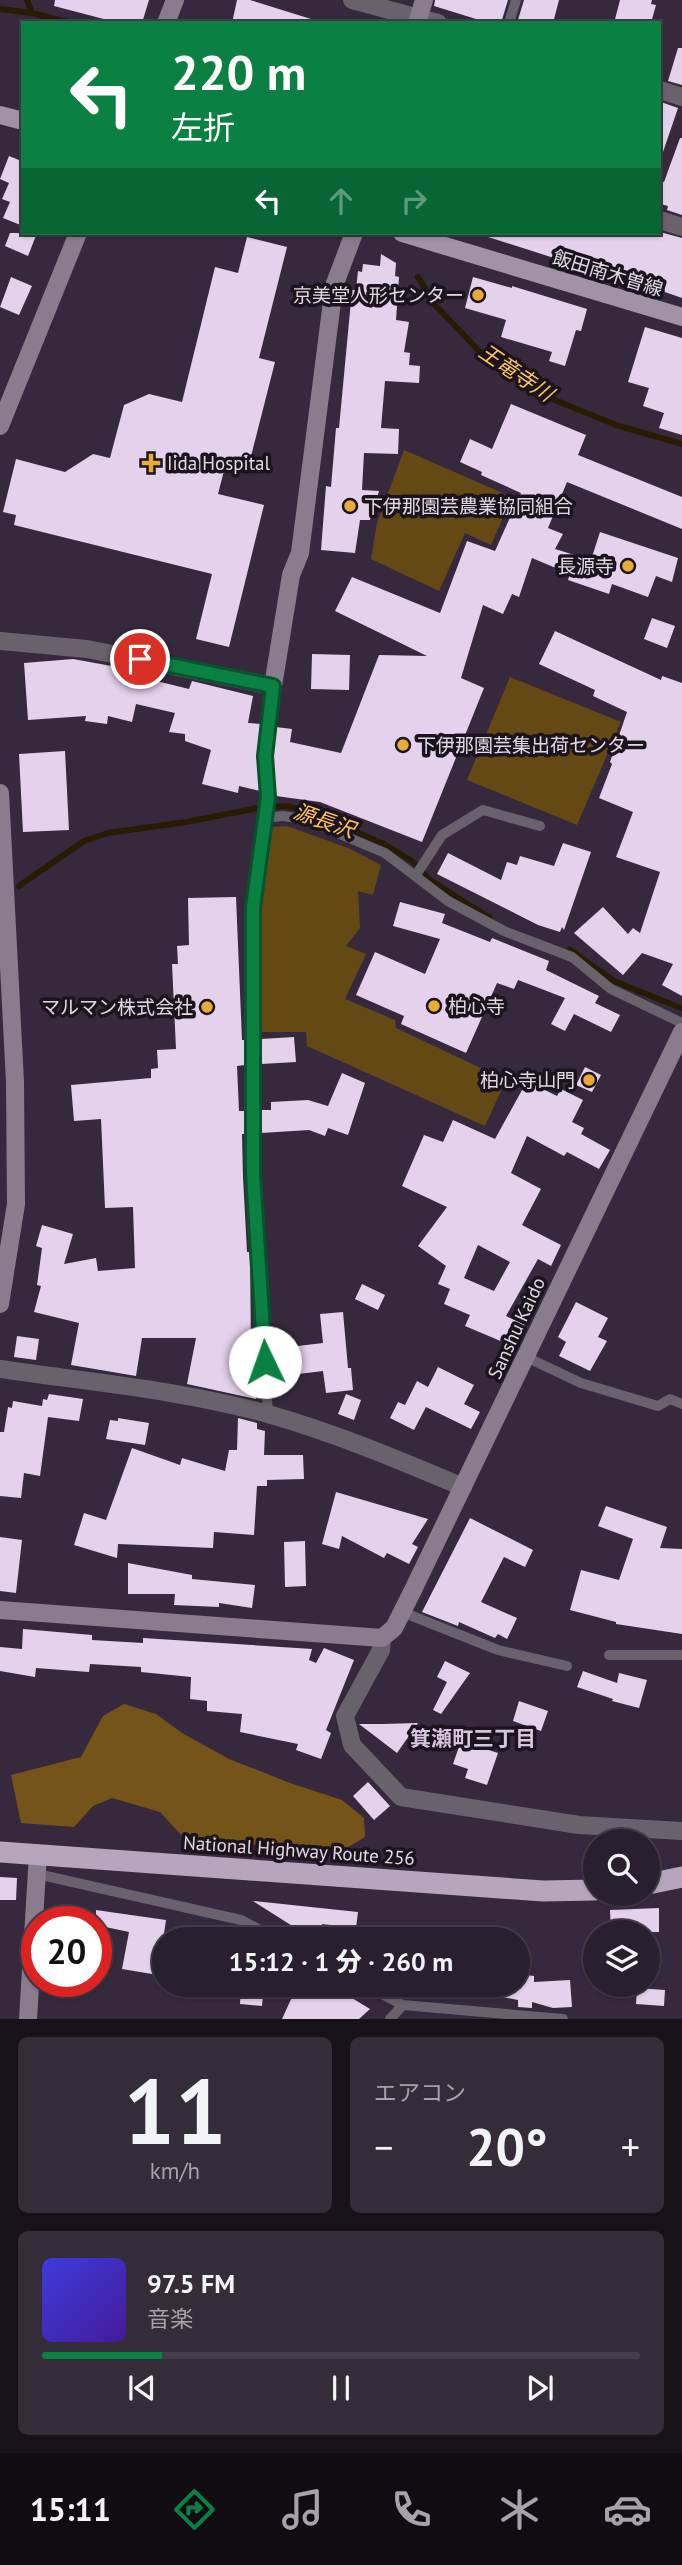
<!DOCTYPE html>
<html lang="ja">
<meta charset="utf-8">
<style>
:root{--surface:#291f2e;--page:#352c3a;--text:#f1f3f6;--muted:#a5a2aa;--line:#453d4a;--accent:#0b8043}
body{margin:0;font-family:"PT Sans","Noto Sans JP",sans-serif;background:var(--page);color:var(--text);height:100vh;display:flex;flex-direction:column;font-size:26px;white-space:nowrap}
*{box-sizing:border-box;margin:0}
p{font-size:23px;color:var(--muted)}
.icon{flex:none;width:38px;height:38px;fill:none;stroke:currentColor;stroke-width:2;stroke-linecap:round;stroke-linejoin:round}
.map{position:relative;height:2019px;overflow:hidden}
.drawer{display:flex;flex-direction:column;gap:18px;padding:18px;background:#171119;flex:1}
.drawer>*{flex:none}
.hud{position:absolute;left:21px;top:21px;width:640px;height:214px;border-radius:0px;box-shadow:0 2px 5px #0004,0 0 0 2px var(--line);background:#0b8043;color:#fff;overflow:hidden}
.tools{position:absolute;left:583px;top:1829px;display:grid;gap:14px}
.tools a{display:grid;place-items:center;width:77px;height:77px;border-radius:50%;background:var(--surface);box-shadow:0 2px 5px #0004,0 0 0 2px var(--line);font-size:35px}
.speed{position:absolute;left:21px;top:1906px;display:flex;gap:14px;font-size:35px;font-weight:700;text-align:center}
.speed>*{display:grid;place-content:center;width:91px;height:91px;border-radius:50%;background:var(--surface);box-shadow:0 2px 5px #0004,0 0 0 2px var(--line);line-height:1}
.speed .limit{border:10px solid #d22;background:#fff;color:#111}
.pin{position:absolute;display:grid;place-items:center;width:60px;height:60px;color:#fff;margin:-30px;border:4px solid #fff;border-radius:50%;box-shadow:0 2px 7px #0007}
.me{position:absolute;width:77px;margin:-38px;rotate:357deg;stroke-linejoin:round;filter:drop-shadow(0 0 5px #0008)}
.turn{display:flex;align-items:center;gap:24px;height:147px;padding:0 35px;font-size:32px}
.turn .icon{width:91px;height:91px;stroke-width:2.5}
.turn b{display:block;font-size:49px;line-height:60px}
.lanes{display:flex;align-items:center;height:66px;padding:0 35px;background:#0003;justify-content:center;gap:35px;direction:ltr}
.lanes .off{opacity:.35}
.big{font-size:52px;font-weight:800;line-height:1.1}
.drawer .tile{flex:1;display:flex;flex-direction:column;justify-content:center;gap:10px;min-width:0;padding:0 24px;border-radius:10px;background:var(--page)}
.drawer .dial{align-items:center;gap:0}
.dial b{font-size:91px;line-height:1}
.song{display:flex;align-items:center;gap:21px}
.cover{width:84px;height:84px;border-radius:10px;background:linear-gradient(135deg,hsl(240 70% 55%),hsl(260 70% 35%))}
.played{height:7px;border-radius:4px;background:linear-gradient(90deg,var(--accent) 20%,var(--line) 20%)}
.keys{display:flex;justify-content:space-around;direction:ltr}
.heat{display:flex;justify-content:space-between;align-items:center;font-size:38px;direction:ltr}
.drawer .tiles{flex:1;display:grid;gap:18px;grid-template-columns:1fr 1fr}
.tile:last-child{grid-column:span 2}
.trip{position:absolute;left:152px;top:1927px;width:378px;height:70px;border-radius:35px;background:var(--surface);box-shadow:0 2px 5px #0004,0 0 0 2px var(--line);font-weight:800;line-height:70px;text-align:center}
.dock{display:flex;height:112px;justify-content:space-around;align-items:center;background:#100c12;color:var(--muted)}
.dock .icon{width:49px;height:49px}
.dock .on{color:var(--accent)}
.dock b{font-size:32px;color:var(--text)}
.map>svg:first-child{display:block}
.green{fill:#654914}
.forest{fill:#745418}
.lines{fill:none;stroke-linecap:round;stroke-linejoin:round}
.stream{stroke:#281b04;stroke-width:6}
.building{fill:#e4d1eb;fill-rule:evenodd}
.lane{stroke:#69616b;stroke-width:10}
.street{stroke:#69616b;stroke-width:18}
.secondary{stroke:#897d8d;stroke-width:18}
.primary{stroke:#a192a7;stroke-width:18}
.highway{stroke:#b7a5be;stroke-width:21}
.route-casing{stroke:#07532c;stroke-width:18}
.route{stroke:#0b8043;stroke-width:12}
.poi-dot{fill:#e8ab37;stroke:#1b141d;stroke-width:2.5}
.labels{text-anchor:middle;stroke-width:7;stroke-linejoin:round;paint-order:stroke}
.street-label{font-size:19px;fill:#e1d8e4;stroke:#1b141d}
.poi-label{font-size:19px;fill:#e1d8e4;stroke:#1b141d;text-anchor:end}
.water-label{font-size:21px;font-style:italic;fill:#ffc45d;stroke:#1b141d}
.neighbourhood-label{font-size:21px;font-weight:bold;fill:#d6c3dc;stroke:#1b141d}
</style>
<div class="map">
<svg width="682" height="2019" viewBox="0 0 682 2019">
<rect width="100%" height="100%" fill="#37293d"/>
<!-- green -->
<path class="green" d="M 404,450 L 512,497 L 491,545 L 465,533 L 439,591 L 371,559 L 377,523 Z
M 510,677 L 621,722 L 577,825 L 467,780 Z
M 287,826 L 348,848 L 381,865 L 373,895 L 358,891 L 360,928 L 346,946 L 366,954 L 345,999 L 395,1020 L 396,1028 L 506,1080 L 485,1126 L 307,1046 L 306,1032 L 262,1032 L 262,905 L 272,827 Z"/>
<!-- forest -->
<path class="forest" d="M 124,1704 L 156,1714 L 182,1733 L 229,1759 L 290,1783 L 342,1800 L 364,1818 L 365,1837 L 340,1852 L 185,1839 L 160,1812 L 112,1798 L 93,1806 L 74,1827 L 21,1823 L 11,1775 L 81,1757 L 103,1716 Z"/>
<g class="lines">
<!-- stream -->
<path class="stream" d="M 27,0 L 32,13
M 0,9 L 32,13 L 71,23
M 418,277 L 435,305 L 480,352 L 540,394 L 616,425 L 682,444
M 19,886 L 84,841 L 108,833 L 186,822 L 258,808 L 286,806 L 311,812 L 384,844 L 412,861 L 430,880 L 490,918
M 570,950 L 614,981 L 681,1008"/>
</g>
<!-- building -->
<path class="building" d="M 55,0 L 149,0 L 142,23 L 119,23 L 54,6 Z
M 237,0 L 250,0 L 311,19 L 310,23 L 232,23 Z
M 435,0 L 508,0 L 501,23 L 489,23 L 434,6 Z
M 524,0 L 559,0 L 553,23 L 517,23 Z
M 620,0 L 652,0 L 651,4 L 656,5 L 651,23 L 614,23 Z
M 678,48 L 682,48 L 682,85 L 668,81 Z
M 661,102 L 678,108 L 663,152 L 660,152 Z
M 680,138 L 682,138 L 682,215 L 667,210 L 668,206 L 660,204 L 660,181 L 664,182 Z
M 23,151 L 23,226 L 3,218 L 10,202 L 2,199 L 9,183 L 0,179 L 9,156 L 19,160 Z
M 660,232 L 682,238 L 682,298 L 642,284 L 643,280 L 604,266 L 603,270 L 577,263 L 576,265 L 488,237 L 489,233 Z
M 10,233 L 37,233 L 28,256 L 5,246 Z
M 247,237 L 287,247 L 259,358 L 275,362 L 248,468 L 226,463 L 218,494 L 264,505 L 229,647 L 196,639 L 212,574 L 14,525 L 16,515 L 3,512 L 16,459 L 65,472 L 93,454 L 110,458 L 124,405 L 149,394 L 182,402 L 215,267 L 238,273 Z
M 381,254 L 396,263 L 395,276 L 399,277 L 396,320 L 409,322 L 404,352 L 410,353 L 409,365 L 420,366 L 419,383 L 385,381 L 381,428 L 399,429 L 398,454 L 364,453 L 362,490 L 379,491 L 370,520 L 360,520 L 355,553 L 321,550 L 326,486 L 331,487 L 336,428 L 339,428 L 352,290 L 356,290 L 358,271 L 362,272 L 363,264 L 380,266 Z
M 11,277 L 32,286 L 19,315 L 0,307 Z
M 473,277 L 512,288 L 512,286 L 587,309 L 581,331 L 576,330 L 565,366 L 549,361 L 552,352 L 501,337 L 506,320 L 503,319 L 465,308 Z
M 645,327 L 682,338 L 682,435 L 659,428 L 664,413 L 643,406 L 649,388 L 628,382 Z
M 511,404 L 586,435 L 578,455 L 682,497 L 682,529 L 567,482 L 548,528 L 563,534 L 555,549 L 591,560 L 600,532 L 678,558 L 672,582 L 656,576 L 648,597 L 612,584 L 609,594 L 568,580 L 570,574 L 532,558 L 519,597 L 512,594 L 503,614 L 483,605 L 461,678 L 484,688 L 422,842 L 320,802 L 276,796 L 273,756 L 276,727 L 292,729 L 290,742 L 341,753 L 379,655 L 427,656 L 335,611 L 352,577 L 440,613 L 467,541 L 495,551 L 521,493 L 481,475 L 482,472 L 460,462 L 470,439 L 492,449 Z
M 652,618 L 675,626 L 667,648 L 644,639 Z
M 555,631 L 661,680 L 662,676 L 682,683 L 682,996 L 662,985 L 673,964 L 642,953 L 623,975 L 574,933 L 603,907 L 628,934 L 633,928 L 640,933 L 660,872 L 616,857 L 633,812 L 599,798 L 612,764 L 610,762 L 627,712 L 593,696 L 595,690 L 539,664 Z
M 312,654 L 350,655 L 349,690 L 311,689 Z
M 73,659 L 117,667 L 116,671 L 189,689 L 192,681 L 253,696 L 248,723 L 261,724 L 257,756 L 260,791 L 239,786 L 238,793 L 202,784 L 211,750 L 185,741 L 185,734 L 169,732 L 175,713 L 136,704 L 132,722 L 108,716 L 107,724 L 85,721 L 86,716 L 28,720 L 24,663 Z
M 65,751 L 69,830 L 23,832 L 19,754 Z
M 563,843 L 591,852 L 564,930 L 562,927 L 560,932 L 538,925 L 437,874 L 448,853 L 501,880 L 507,862 L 517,865 L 520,856 L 554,866 Z
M 236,897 L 242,1040 L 245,1040 L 245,1065 L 237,1066 L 239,1111 L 245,1111 L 245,1134 L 242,1134 L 243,1177 L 247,1252 L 250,1252 L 251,1351 L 256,1351 L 258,1379 L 255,1379 L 256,1399 L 187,1384 L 196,1338 L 142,1338 L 136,1376 L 71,1365 L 79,1323 L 34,1312 L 41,1286 L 37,1285 L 42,1248 L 36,1246 L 42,1225 L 73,1234 L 64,1264 L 96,1258 L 98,1271 L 135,1268 L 133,1207 L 105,1208 L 101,1119 L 74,1121 L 71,1085 L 151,1078 L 151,1069 L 158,1068 L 157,1050 L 176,1049 L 172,964 L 178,964 L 177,946 L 189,945 L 188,898 Z
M 400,902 L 445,914 L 442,923 L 490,942 L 492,938 L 549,961 L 546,970 L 599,996 L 595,1003 L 620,1015 L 611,1032 L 574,1014 L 565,1031 L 551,1024 L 565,998 L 518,980 L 514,989 L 497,983 L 466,1053 L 401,1024 L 404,1016 L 356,995 L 375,952 L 425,974 L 440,939 L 393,926 Z
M 294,1037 L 296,1062 L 261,1064 L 261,1039 Z
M 585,1067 L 601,1075 L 592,1092 L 576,1085 Z
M 342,1073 L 365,1083 L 348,1135 L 328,1128 L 325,1136 L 309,1130 L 261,1133 L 261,1110 L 271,1110 L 271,1102 L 308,1100 L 328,1106 Z
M 527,1081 L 557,1096 L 561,1089 L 583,1100 L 572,1122 L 584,1128 L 581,1134 L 610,1150 L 599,1169 L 567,1152 L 564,1156 L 527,1136 L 511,1173 L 541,1189 L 522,1225 L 561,1245 L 551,1266 L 538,1259 L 506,1316 L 525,1325 L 515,1347 L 465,1326 L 470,1315 L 444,1304 L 450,1289 L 438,1284 L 446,1266 L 418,1246 L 447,1207 L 402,1186 L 424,1135 L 443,1142 L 453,1120 L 495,1139 ZM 478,1245 L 510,1262 L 494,1291 L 464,1278 Z
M 362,1284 L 385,1295 L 378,1310 L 355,1299 Z
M 576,1302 L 608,1318 L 598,1337 L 607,1341 L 590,1371 L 559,1356 L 566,1342 L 558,1337 Z
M 343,1312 L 348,1368 L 351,1368 L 353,1390 L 326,1393 L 323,1371 L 274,1377 L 272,1349 L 323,1343 L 320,1314 Z
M 17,1336 L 39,1339 L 36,1360 L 14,1357 Z
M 438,1367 L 474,1385 L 464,1404 L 480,1412 L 471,1429 L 426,1407 L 414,1430 L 390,1418 L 398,1402 L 405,1405 L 417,1381 L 428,1387 Z
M 49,1394 L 83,1399 L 79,1421 L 48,1417 L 40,1476 L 24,1473 L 21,1498 L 0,1496 L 0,1432 L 4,1432 L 8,1407 L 12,1408 L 13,1401 L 42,1406 L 43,1399 L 47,1400 Z
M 346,1394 L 361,1400 L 354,1420 L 338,1414 Z
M 118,1418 L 149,1423 L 145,1445 L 106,1439 L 110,1420 L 118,1421 Z
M 238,1418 L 257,1423 L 257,1429 L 265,1431 L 264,1455 L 303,1455 L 304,1479 L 267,1480 L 267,1486 L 257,1486 L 254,1535 L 214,1532 L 213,1548 L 118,1544 L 117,1558 L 74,1545 L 84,1513 L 106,1520 L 132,1448 L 180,1465 L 182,1458 L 225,1471 L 229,1450 L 237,1450 Z
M 336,1492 L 428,1519 L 412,1544 L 418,1547 L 409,1564 L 387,1553 L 384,1558 L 342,1536 L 339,1549 L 322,1544 Z
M 606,1506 L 667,1527 L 660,1548 L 682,1549 L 682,1634 L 616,1624 L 616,1622 L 570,1610 L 581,1570 L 619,1580 L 633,1539 L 598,1526 Z
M 470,1518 L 533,1550 L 525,1567 L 504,1557 L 481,1602 L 517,1618 L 507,1639 L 498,1634 L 495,1638 L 459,1622 L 458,1626 L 422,1612 Z
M 0,1537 L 22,1540 L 16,1593 L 0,1591 Z
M 305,1541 L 306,1586 L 285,1587 L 284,1542 Z
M 128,1563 L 192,1575 L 192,1579 L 255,1585 L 252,1608 L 219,1603 L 219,1607 L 174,1605 L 175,1594 L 128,1594 Z
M 23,1629 L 92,1635 L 92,1640 L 143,1643 L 143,1638 L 312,1649 L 309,1660 L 316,1663 L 324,1648 L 354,1660 L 326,1730 L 331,1733 L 321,1759 L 296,1750 L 298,1744 L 240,1732 L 242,1714 L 207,1711 L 207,1701 L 190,1699 L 191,1677 L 141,1672 L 141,1667 L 90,1664 L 89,1672 L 36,1668 L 35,1677 L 0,1671 L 0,1647 L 22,1649 Z
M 445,1661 L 470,1673 L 441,1714 L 433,1710 L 447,1682 L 437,1677 Z
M 583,1671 L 617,1683 L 619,1673 L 647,1680 L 639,1708 L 612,1701 L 613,1699 L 577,1687 Z
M 519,1701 L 548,1711 L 541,1731 L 513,1721 Z
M 418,1723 L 397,1753 L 359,1724 L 382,1724 Z
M 461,1741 L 498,1753 L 487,1785 L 465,1778 L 468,1769 L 453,1764 Z
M 368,1782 L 390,1806 L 374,1820 L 353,1796 Z
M 0,1877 L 17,1878 L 16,1900 L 0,1900 Z
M 253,1901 L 358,1912 L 356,1928 L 322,1924 L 321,1939 L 313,1939 Z
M 659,1908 L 659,1932 L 611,1932 L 610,1910 Z
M 96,1910 L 166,1920 L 158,1975 L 122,1969 L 129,1932 L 96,1925 Z
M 518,1974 L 534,1976 L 534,1982 L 570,1980 L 572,2007 L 553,2008 L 532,2002 L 532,2008 L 518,2007 L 518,2000 L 481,1993 L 482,1984 L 518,1984 Z
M 241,1984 L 264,1984 L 262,2006 L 240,2004 Z
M 298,1984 L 329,1984 L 370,2009 L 359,2019 L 282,2019 Z
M 637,1988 L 665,1990 L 664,2006 L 636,2004 Z"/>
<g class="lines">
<!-- lane -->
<path class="lane" d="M 509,23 L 516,0
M 265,818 L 283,816 L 304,819 L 385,853 L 448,901 L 504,931 L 572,957 L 611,989 L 682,1023
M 416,875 L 442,835 L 483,810 L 540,826
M 526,1357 L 581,1383 L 658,1406 L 670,1399 L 682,1404
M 268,1414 L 253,1174 L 253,907 L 268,797 L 265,756 L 273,686
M 402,1612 L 498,1650 L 567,1666
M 609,1655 L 682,1655
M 37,1874 L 241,1920 L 277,1939
M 363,1984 L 403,2005 L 563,2019
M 390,2019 L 403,2005"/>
<!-- street -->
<path class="street" d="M 352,0 L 438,23
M 660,90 L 682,97
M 660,220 L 682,227
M 0,641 L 87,649 L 273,686
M 0,1369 C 89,1382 181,1390 268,1414 C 335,1433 399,1460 463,1487
M 382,1638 L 381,1650 L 345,1716 L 352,1745 L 401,1797 L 579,1825 L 682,1831"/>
<!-- secondary -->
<path class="secondary" d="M 166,23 L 175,0
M 417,23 L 424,0
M 0,426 L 78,233
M 273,686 L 291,575 L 300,553 L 334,286 L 354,233
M 0,793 L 15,1082 L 16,1204 L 0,1304
M 0,1610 L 382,1638 L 394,1628 L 413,1590 L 682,1032
M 28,2019 L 38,1854"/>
<!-- primary -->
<path class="primary" d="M 0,115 L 23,121
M 402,233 L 682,317"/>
<!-- highway -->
<path class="highway" d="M 0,1852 L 543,1891 L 595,1890
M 648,1884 L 682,1877"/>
</g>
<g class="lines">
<!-- route casing -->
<g class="route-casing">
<path id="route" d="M 140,659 L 273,686 L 265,756 L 268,797 L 253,907 L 253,1174 L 265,1362"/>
</g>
<!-- route -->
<use href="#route" class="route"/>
</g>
<!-- markers -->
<g class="poi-dot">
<circle cx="478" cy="295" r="7"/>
<path d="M147.5 452.5h7v7h7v7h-7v7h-7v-7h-7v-7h7z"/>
<circle cx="350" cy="506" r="7"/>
<circle cx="628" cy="566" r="7"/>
<circle cx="403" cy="745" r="7"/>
<circle cx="434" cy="1006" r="7"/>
<circle cx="207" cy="1007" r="7"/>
<circle cx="589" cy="1080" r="7"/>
</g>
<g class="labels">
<!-- street labels -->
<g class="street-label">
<text transform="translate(608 273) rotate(17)" y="7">飯田南木曽線</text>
<text transform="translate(516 1328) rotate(-65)" y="7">Sanshu Kaido</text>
<text transform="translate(299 1850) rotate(4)" y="7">National Highway Route 256</text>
</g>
<!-- poi labels -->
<g class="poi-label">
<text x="464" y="302">京美堂人形センター</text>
<text x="167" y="470" text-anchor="start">Iida Hospital</text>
<text x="364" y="513" text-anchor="start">下伊那園芸農業協同組合</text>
<text x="614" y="573">長源寺</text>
<text x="417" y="752" text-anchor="start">下伊那園芸集出荷センター</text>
<text x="448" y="1013" text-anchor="start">柏心寺</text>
<text x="193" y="1014">マルマン株式会社</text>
<text x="575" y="1087">柏心寺山門</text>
</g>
<!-- water labels -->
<g class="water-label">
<text transform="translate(516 373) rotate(34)" y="7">王竜寺川</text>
<text transform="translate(324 821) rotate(19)" y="7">源長沢</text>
</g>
<!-- neighbourhood labels -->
<g class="neighbourhood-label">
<text x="473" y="1746">箕瀬町三丁目</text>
</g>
</g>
</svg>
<div class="tools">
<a><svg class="icon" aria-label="search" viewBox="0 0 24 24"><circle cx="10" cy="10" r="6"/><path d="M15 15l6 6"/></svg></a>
<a><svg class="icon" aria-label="layers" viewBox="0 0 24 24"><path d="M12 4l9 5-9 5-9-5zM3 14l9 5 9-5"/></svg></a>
</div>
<div class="speed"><div class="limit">20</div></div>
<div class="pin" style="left:140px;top:659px;background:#d93025"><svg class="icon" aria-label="arrive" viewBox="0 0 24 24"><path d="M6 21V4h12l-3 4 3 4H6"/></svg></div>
<svg class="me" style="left:265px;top:1362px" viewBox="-20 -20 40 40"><circle r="19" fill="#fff"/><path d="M0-13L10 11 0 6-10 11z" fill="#0b8043"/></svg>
<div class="trip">15:12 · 1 分 · 260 m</div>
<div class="hud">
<div class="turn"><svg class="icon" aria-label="left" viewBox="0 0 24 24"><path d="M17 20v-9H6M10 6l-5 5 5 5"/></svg><div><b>220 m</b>左折</div></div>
<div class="lanes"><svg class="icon" aria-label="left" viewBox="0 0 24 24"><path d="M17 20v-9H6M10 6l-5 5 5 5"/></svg><svg class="icon off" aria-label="ahead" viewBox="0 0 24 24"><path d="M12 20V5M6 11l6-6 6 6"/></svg><svg class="icon off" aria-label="right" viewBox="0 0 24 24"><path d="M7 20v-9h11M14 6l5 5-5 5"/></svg></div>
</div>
</div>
<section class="drawer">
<div class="tiles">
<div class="tile dial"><b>11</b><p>km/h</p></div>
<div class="tile"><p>エアコン</p>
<div class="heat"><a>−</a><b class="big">20°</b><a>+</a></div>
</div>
<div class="tile">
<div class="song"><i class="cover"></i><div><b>97.5 FM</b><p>音楽</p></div></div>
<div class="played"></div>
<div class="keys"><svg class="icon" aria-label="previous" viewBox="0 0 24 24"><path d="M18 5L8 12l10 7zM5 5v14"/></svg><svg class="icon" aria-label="pause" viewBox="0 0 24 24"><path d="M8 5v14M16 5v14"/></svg><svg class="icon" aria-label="next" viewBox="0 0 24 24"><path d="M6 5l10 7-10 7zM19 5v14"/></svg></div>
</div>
</div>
</section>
<nav class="dock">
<b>15:11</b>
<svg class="icon on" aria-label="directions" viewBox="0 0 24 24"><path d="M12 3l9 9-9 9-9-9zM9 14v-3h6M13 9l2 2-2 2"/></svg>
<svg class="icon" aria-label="music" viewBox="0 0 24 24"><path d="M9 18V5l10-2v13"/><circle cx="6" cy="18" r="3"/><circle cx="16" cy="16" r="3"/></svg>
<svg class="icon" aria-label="phone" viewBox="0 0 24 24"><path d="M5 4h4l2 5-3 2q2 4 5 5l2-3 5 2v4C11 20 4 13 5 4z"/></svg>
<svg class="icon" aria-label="climate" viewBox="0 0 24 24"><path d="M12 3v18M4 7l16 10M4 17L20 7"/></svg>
<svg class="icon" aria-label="car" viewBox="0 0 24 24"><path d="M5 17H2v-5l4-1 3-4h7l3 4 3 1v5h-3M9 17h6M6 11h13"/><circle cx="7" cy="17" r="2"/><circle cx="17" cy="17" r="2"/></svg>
</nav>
